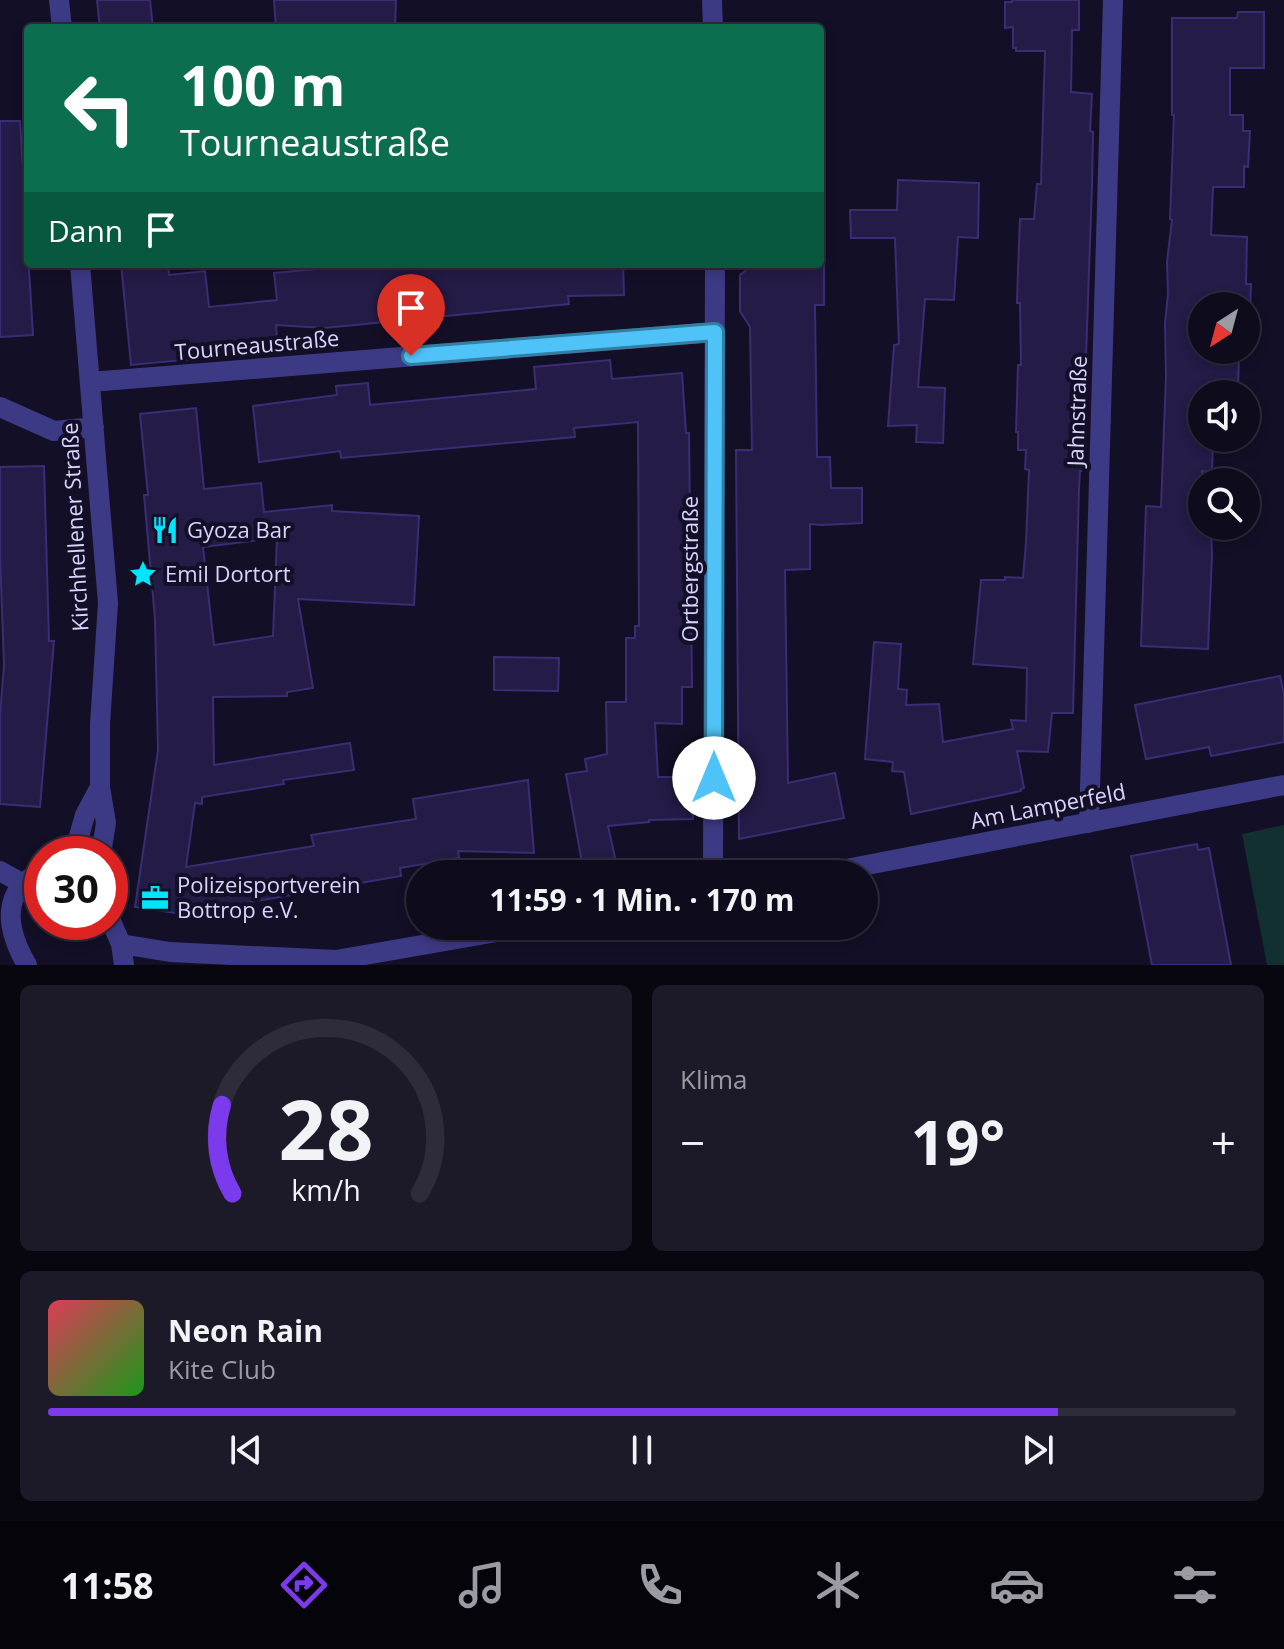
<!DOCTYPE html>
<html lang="de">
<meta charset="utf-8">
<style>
:root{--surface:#0e0b1c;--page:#1c1929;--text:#f1f3f6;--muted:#9b9ba3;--line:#2e2b3b;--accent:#7c3aed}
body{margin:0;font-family:"Open Sans",sans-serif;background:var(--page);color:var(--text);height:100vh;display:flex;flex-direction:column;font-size:30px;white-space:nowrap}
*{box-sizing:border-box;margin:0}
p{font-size:26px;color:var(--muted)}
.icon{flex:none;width:44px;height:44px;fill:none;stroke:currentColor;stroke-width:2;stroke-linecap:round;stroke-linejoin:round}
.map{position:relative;height:965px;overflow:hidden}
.drawer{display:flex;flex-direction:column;gap:20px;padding:20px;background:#08060f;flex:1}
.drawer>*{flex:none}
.guide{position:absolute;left:24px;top:24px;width:800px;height:244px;border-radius:8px;box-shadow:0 4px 12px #0003,0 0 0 2px var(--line);background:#0b6e4f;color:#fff;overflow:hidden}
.needle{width:52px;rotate:216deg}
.tools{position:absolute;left:1188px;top:292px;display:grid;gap:16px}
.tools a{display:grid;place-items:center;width:72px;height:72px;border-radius:50%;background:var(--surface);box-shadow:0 4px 12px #0003,0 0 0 2px var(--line);font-size:40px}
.speed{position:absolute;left:24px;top:836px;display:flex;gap:16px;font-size:40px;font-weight:700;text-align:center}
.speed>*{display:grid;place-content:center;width:104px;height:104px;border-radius:50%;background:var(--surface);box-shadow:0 4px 12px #0003,0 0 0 2px var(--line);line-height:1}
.speed .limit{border:12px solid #d22;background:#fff;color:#111}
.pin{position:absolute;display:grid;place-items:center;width:68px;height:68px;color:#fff;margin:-82px -34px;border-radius:50% 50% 50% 0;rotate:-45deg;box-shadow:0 0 8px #0007}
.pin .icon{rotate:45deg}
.me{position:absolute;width:88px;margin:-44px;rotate:0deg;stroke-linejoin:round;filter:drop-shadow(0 0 6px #0008)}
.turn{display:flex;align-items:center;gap:28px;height:168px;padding:0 24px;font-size:36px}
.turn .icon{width:104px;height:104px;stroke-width:2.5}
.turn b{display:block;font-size:56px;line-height:68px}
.then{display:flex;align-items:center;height:76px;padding:0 24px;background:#0003;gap:16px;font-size:30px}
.big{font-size:60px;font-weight:700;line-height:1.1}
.drawer .widget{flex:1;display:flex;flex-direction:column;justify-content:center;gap:12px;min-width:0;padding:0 28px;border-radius:12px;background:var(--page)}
.drawer .dial{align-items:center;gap:0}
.dial svg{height:208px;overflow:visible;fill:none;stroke:var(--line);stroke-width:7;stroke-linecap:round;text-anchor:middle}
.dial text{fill:var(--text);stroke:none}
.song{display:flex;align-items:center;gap:24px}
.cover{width:96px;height:96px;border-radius:12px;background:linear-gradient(135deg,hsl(350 70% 55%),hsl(120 70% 35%))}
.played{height:8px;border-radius:4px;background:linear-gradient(90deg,var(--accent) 85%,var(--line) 85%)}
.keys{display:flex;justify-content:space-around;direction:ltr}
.heat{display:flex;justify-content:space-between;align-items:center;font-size:44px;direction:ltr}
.drawer .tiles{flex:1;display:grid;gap:20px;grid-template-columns:1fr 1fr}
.widget:last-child{grid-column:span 2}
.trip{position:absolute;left:406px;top:860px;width:472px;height:80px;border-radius:40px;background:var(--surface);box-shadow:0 4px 12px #0003,0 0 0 2px var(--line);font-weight:700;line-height:80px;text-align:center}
.tabs{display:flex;height:128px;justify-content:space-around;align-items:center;background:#06040b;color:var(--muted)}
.tabs .icon{width:56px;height:56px}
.tabs .active{color:var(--accent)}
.tabs b{font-size:36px;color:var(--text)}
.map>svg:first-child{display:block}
.green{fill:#12302f}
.building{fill:#241b47;stroke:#3b2d73;stroke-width:2;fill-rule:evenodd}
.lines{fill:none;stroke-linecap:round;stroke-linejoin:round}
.minor{stroke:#3d3a85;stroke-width:20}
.route-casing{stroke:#337fa1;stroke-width:20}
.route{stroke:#4fc3f7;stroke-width:14}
.labels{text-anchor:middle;stroke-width:8;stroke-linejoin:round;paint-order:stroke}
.street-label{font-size:22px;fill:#d9d4ff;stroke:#130f26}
.poi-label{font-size:22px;fill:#d9d4ff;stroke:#130f26;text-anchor:start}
</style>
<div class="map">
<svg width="1284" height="965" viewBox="0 0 1284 965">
<rect width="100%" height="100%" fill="#130f26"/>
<!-- green -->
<path class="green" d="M 1284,825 L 1284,965 L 1267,965 L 1242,834 Z"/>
<!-- building -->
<path class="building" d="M 97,0 L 150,0 L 153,28 L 100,28 Z
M 274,0 L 396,0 L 395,28 L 276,28 Z
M 1012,0 L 1079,0 L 1079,30 L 1072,30 L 1071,92 L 1092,94 L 1090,131 L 1093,132 L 1092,185 L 1082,471 L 1080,471 L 1079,489 L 1073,713 L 1052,713 L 1048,752 L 1017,751 L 1024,788 L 1021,789 L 1021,791 L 911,814 L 904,772 L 892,771 L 893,762 L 865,759 L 874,642 L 901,644 L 898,689 L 907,690 L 906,705 L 939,704 L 943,742 L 1013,729 L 1011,720 L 1026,721 L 1027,668 L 973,664 L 981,580 L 1005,580 L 1005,577 L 1023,578 L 1026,542 L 1029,470 L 1025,469 L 1026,450 L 1018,450 L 1018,432 L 1016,432 L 1018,365 L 1021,365 L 1020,303 L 1017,303 L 1018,270 L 1020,219 L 1034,219 L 1037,184 L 1041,184 L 1045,51 L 1016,51 L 1016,48 L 1013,48 L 1013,27 L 1005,28 L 1005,2 L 1012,2 Z
M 1238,12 L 1264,12 L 1264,68 L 1230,68 L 1230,115 L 1243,115 L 1243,131 L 1250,131 L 1248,167 L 1244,166 L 1244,187 L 1213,187 L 1211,235 L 1247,237 L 1246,284 L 1251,284 L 1250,310 L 1246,309 L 1246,306 L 1202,306 L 1202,350 L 1239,350 L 1238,394 L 1202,394 L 1202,438 L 1213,438 L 1212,472 L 1202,471 L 1202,526 L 1211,526 L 1212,555 L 1208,649 L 1141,646 L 1146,506 L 1161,507 L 1166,376 L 1165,323 L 1168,294 L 1167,262 L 1172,220 L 1170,219 L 1174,115 L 1172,115 L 1172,18 L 1237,18 Z
M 0,121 L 20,121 L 33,335 L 0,337 Z
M 898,180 L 979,183 L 978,238 L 958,237 L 954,300 L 925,299 L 918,387 L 945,388 L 943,443 L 916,442 L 917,425 L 888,426 L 894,345 L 899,344 L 895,238 L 851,238 L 850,210 L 897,210 Z
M 121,264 L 168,264 L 169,275 L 205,271 L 209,307 L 277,300 L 274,273 L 351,266 L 350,264 L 623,264 L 624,295 L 568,296 L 569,304 L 324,328 L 276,325 L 278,351 L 131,365 Z
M 754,264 L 824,264 L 824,305 L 815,305 L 817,457 L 830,457 L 831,488 L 862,488 L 862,523 L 822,525 L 810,524 L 810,569 L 785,570 L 788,783 L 835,773 L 844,818 L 739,839 L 736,450 L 752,450 L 750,327 L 740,311 L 740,275 Z
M 610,360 L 612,379 L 682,373 L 686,433 L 689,433 L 692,687 L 682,687 L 682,724 L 655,723 L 658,777 L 692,777 L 693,819 L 649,820 L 649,822 L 608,826 L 618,871 L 584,874 L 566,774 L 587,771 L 585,759 L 607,754 L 606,702 L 626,702 L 626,638 L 635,638 L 635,626 L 639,626 L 638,422 L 574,428 L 575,437 L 341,458 L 340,451 L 259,462 L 253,406 L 337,395 L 336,386 L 368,383 L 370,405 L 536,389 L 534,367 Z
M 196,408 L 204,489 L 261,483 L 264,512 L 332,505 L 332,511 L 419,516 L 414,605 L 298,599 L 313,688 L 287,692 L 287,696 L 213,697 L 214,765 L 350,743 L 354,770 L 283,780 L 284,784 L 202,797 L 202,804 L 195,803 L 186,867 L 314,846 L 311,835 L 416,819 L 413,799 L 528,780 L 534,853 L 458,851 L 459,858 L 400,868 L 401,876 L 182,914 L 135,907 L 158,750 L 155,619 L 144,495 L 148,495 L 140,414 ZM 277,538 L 273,636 L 214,645 L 203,547 Z
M 44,466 L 49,641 L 54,641 L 40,807 L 0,804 L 0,716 L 4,665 L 0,555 L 0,467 Z
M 494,657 L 559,658 L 558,691 L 494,690 Z
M 1280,676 L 1284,694 L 1284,742 L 1211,756 L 1209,747 L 1146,759 L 1135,705 Z
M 1197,844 L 1198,850 L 1209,848 L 1231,965 L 1152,965 L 1131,856 Z"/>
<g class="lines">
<!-- minor -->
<path class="minor" d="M 59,0 L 62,28
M 712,0 L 713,28
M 80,264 L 108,603 L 100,724 L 100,787
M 90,382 L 715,332
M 0,407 L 54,431 L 94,427
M 1089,823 L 1113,0
M 74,854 L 85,815 L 100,787 L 106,823 L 101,854
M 0,871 L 22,883
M 713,874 L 715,264
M 820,874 L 1284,785
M 110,919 L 121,944 L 124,965
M 121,944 L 170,952 L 336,960 L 317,965
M 336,960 L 531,926
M 27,965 C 6,929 0,891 42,871"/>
</g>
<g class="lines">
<!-- route casing -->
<g class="route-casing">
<path id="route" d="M 411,356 L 715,332 L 714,778"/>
</g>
<!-- route -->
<use href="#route" class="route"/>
</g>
<!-- icons -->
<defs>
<g id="restaurant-bare" transform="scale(2.16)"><path d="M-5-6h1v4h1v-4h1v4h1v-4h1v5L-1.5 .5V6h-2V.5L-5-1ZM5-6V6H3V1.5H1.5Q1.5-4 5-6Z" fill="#00e5ff" stroke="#130f26" stroke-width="2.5" paint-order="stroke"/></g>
<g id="sight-bare" transform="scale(2.16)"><path d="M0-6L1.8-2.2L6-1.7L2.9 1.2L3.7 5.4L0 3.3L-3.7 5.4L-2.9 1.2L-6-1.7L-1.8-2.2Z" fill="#00e5ff" stroke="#130f26" stroke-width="2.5" paint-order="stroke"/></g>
<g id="office-bare" transform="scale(2.16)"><path d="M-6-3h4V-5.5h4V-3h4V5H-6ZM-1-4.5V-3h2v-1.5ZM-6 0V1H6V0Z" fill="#00e5ff" stroke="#130f26" stroke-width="2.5" paint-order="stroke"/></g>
</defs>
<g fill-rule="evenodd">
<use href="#restaurant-bare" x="165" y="530"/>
<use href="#sight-bare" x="143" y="574"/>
<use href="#office-bare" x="155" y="898"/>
</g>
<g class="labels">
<!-- street labels -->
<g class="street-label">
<text transform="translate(257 345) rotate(-5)" y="8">Tourneaustraße</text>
<text transform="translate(1077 411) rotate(-88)" y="8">Jahnstraße</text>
<text transform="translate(75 527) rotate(-93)" y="8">Kirchhellener Straße</text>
<text transform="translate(690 569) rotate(-90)" y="8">Ortbergstraße</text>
<text transform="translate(1048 806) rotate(-11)" y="8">Am Lamperfeld</text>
</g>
<!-- poi labels -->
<g class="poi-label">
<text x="187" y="538">Gyoza Bar</text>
<text x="165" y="582">Emil Dortort</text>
<text x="177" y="893">Polizeisportverein<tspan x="177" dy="25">Bottrop e.V.</tspan></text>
</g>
</g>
</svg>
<div class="tools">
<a><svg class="needle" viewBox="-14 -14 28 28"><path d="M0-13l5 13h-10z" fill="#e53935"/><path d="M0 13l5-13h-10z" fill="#9b9ba3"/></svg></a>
<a><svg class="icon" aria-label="sound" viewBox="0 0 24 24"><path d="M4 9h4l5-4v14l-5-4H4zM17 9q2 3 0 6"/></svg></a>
<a><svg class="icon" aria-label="search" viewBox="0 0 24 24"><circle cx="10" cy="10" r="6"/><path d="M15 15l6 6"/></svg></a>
</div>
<div class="speed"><div class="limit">30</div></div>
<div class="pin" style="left:411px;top:356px;background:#d93025"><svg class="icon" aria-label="arrive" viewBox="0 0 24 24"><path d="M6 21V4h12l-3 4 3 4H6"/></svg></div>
<svg class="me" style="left:714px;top:778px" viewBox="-20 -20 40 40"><circle r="19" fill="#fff"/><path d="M0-13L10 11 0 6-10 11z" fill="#4fc3f7"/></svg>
<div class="trip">11:59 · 1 Min. · 170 m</div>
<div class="guide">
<div class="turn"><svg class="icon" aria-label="left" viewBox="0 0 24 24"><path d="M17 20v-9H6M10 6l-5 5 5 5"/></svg><div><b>100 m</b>Tourneaustraße</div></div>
<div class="then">Dann<svg class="icon" aria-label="arrive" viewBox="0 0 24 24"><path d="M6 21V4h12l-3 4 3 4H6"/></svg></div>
</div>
</div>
<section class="drawer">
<div class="tiles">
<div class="widget dial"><svg viewBox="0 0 100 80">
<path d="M14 69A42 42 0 1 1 86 69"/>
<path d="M14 69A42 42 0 0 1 10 35" stroke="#7c3aed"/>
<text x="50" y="56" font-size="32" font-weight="700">28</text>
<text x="50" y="72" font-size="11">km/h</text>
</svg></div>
<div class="widget"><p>Klima</p>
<div class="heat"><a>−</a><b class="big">19°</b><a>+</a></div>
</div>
<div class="widget">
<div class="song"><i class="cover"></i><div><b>Neon Rain</b><p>Kite Club</p></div></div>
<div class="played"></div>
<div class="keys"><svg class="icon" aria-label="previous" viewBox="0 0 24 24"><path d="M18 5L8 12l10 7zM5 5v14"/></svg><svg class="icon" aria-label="pause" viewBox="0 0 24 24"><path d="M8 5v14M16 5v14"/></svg><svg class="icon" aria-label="next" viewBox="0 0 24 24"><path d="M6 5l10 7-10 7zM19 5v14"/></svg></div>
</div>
</div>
</section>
<nav class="tabs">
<b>11:58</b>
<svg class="icon active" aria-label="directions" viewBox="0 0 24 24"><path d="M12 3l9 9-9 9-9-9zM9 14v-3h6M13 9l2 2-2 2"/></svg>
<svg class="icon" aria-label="music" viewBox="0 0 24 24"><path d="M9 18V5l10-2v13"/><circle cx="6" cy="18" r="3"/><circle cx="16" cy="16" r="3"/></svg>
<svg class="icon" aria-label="phone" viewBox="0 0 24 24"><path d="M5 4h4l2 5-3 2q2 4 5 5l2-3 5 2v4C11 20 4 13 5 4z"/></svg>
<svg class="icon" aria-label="climate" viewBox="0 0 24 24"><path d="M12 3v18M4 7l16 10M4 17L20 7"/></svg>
<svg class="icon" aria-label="car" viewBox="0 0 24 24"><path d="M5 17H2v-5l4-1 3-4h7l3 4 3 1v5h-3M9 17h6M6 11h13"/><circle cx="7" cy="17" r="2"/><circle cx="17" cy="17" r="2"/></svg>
<svg class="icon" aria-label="filters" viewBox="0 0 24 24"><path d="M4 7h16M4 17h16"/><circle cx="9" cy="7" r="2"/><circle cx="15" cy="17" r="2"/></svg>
</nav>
